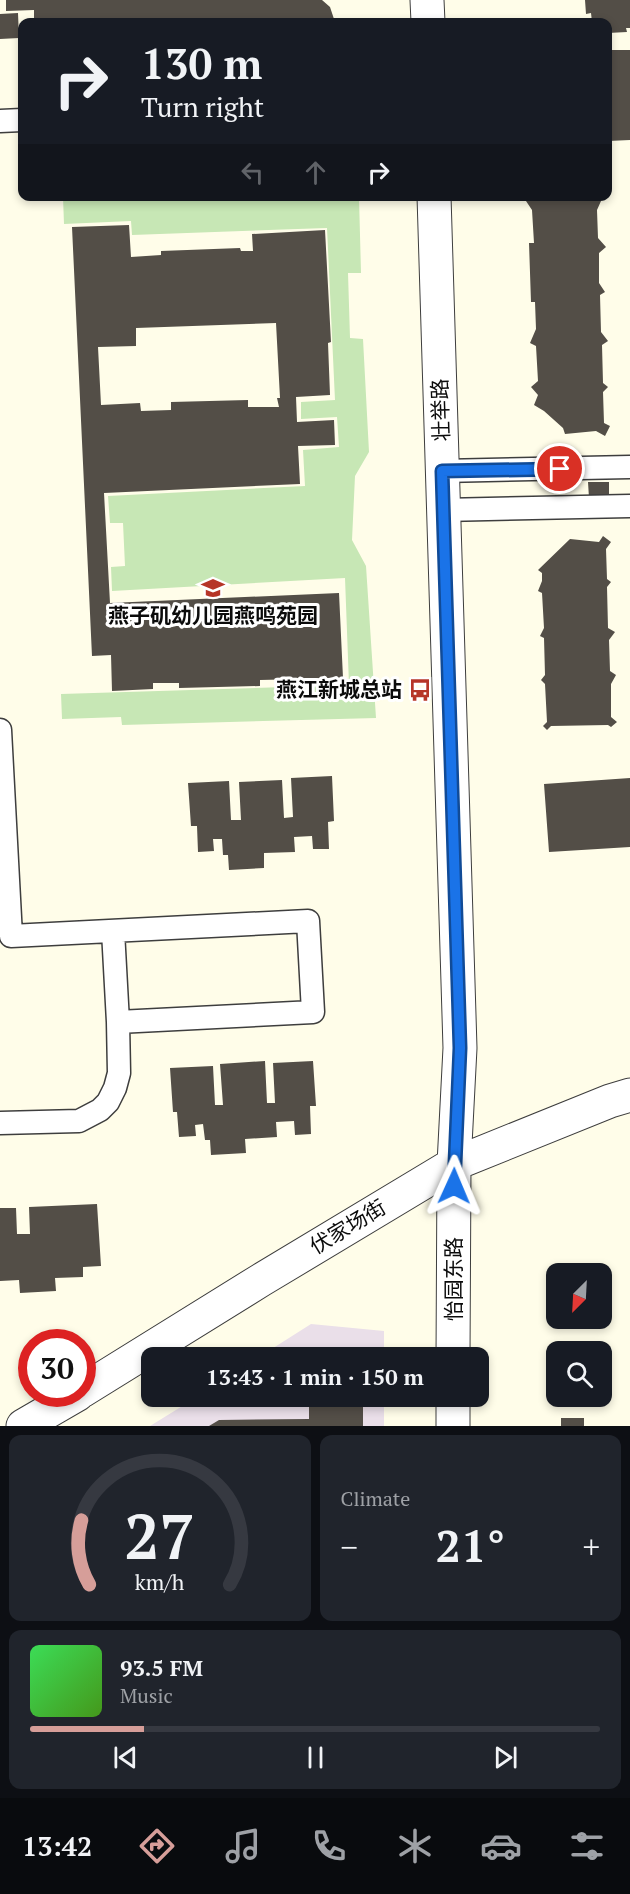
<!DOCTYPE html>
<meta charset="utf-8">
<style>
:root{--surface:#171b24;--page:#20242c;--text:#f1f3f6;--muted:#9ea1a6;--line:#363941;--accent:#d69e99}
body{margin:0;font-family:"PT Serif","Noto Sans SC",serif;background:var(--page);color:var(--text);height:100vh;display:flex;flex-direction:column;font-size:22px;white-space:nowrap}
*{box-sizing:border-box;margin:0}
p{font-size:20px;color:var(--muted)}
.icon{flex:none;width:33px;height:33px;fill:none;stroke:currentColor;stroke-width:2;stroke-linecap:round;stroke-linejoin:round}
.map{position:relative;height:1426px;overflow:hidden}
.drawer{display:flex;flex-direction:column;gap:9px;padding:9px;background:#0d0f14;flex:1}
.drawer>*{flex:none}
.hud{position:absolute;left:18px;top:18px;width:594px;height:183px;border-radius:12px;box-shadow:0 3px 9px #0003;background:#171b24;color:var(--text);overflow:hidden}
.needle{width:39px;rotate:204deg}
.controls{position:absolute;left:546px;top:1263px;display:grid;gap:12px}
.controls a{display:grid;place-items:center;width:66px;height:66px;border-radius:12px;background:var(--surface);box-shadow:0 3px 9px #0003;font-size:30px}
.speed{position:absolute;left:18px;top:1329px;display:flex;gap:12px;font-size:30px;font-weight:700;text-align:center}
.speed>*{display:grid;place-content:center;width:78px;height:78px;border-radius:50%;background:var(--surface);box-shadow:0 3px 9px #0003;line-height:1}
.speed .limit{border:9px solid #d22;background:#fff;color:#111}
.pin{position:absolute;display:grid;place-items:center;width:51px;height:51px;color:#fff;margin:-26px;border:3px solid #fff;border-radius:50%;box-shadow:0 2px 6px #0007}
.me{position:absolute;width:66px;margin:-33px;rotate:1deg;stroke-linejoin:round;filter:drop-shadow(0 0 4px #0008)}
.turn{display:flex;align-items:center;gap:21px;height:126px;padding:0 24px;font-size:27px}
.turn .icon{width:78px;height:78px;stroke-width:2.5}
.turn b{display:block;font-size:42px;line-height:51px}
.lanes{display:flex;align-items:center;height:57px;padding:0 24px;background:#0003;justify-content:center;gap:30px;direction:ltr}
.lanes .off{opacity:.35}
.big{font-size:45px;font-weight:700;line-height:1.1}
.drawer .widget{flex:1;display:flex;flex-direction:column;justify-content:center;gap:9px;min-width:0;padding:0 21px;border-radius:12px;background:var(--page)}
.drawer .dial{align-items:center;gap:0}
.dial svg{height:156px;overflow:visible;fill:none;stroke:var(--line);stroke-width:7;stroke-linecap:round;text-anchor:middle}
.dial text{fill:var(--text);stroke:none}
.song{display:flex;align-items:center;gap:18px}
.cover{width:72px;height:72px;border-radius:9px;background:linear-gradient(135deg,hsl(130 70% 55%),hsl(100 70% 35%))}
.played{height:6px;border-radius:3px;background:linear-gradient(90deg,var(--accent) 20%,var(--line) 20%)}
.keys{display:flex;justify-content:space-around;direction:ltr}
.heat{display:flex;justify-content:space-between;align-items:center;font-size:33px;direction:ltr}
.drawer .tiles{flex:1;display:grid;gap:9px;grid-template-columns:1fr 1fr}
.widget:last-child{grid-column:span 2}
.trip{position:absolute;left:141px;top:1347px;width:348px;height:60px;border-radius:12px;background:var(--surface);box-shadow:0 3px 9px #0003;font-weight:700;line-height:60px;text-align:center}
.tab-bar{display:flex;height:96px;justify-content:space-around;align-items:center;background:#090b0e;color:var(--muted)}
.tab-bar .icon{width:42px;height:42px}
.tab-bar .on{color:var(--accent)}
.tab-bar b{font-size:27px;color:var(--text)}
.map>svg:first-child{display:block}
.industrial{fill:#eadfe9}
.green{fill:#c7e7b5}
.building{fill:#534e47;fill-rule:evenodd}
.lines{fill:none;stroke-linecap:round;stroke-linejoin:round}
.lane-casing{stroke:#3e3e3e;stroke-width:25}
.street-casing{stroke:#3e3e3e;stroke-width:35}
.lane{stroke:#fff;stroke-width:22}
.street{stroke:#fff;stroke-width:33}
.route-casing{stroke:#114b97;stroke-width:15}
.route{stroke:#1a73e8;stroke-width:10}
.labels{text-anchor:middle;stroke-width:6;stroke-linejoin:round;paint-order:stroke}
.street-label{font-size:21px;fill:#0b0b0b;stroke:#fff}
.poi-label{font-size:21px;font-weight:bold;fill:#0b0b0b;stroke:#fff}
</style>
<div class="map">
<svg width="630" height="1426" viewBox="0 0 630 1426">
<rect width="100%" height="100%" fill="#fffde9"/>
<!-- industrial -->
<path class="industrial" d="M 311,1324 L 384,1331 L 384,1357 L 259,1357 Z
M 197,1397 L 384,1397 L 384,1426 L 150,1426 Z"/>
<!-- green -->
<path class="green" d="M 63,197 L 359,197 L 361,273 L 348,273 L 350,338 L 363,339 L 369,452 L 355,476 L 352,540 L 366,566 L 376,718 L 122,725 L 121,717 L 62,719 L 61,694 L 349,685 L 345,578 L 112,591 L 111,567 L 125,566 L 123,523 L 110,523 L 108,496 L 305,486 L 303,450 L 339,447 L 337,417 L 301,419 L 301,402 L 335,400 L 327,228 L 132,235 L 131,221 L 64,224 Z"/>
<!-- building -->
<path class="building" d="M 6,0 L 322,0 L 330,7 L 335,22 L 34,22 L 34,10 L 6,11 Z
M 585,0 L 630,0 L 630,28 L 626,28 L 627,32 L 608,33 L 608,22 L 592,22 L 591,13 L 586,14 Z
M 18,13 L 19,38 L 0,39 L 0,14 Z
M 608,50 L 630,50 L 630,140 L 608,141 Z
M 532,196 L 597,196 L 597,199 L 601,201 L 597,210 L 598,238 L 606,247 L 599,253 L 599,283 L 605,292 L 600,295 L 601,332 L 608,341 L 602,345 L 603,383 L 608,387 L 603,392 L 604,423 L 610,426 L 605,436 L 596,431 L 565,434 L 563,428 L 544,411 L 534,405 L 538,395 L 531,387 L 538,381 L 536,346 L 530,343 L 536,329 L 535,302 L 531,302 L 529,243 L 534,243 L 532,210 L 526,201 Z
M 129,225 L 131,257 L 161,255 L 161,251 L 240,248 L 241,251 L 253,251 L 252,234 L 325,230 L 331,342 L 328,343 L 330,395 L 296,397 L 297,422 L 334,420 L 335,445 L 298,446 L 300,484 L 104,493 L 110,603 L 339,593 L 343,678 L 260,680 L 260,686 L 179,688 L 179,683 L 153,683 L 153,689 L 112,691 L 111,655 L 92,656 L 72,227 ZM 276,323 L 280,398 L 277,398 L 279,407 L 248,407 L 248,400 L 171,402 L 171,410 L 141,411 L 140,403 L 101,405 L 98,347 L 136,346 L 136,328 Z
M 588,482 L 609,482 L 609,498 L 589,498 Z
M 603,536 L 611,542 L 606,549 L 607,579 L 611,582 L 607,587 L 608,628 L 615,632 L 609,640 L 610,671 L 616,675 L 611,684 L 611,717 L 617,722 L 611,727 L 608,725 L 551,726 L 547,730 L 543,726 L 547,722 L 545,684 L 541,680 L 545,675 L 544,638 L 540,636 L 544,628 L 542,593 L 538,591 L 542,581 L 542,573 L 538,570 L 570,539 L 599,542 Z
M 332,776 L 334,821 L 328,822 L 329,849 L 313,849 L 312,836 L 294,837 L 295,852 L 264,853 L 264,868 L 229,870 L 228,855 L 223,855 L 222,839 L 213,839 L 214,851 L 198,852 L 197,826 L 191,826 L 188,783 L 229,781 L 231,820 L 241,820 L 239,782 L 282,780 L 284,818 L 293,817 L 291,778 Z
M 630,778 L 630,847 L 549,852 L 544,784 Z
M 265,1061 L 267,1103 L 275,1103 L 273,1063 L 313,1061 L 316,1106 L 310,1106 L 311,1134 L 295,1135 L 294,1121 L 276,1122 L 277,1137 L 245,1139 L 246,1153 L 211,1155 L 210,1140 L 205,1140 L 203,1124 L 195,1125 L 196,1136 L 179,1137 L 177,1112 L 173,1112 L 170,1068 L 213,1066 L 215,1105 L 223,1105 L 220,1064 Z
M 97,1204 L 101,1266 L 83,1267 L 83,1277 L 55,1278 L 56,1291 L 20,1293 L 19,1280 L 0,1281 L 0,1208 L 16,1208 L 17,1234 L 30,1234 L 29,1207 Z
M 309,1396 L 363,1396 L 363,1426 L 209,1426 L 219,1420 L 309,1419 Z
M 561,1418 L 584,1418 L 584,1426 L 561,1426 Z"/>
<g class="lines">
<!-- lane casing -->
<g class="lane-casing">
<path id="lane" d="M 0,121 L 22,120
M 442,471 L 630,467
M 443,510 L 630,506
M 0,730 L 11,936 L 308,921 L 313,1012 L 118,1022 L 113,931
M 0,1123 L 79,1121 L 100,1110 L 108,1102 L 115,1088 L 119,1073 L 118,1022"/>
</g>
<!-- street casing -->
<g class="street-casing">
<path id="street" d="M 427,0 L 428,22
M 434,196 L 460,1048 L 454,1164 L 453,1358
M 82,1391 L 261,1280 L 454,1164 L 610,1101 L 630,1095
M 23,1426 L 78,1394
M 453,1426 L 453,1396"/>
</g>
<!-- lane -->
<use href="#lane" class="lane"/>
<!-- street -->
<use href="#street" class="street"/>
</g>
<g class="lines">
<!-- route casing -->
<g class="route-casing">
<path id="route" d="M 454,1186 L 460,1048 L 442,471 L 560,469"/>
</g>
<!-- route -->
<use href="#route" class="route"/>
</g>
<!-- icons -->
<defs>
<g id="school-bare" transform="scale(1.8)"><path d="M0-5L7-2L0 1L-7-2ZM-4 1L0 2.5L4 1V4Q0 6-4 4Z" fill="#b63527" stroke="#fff" stroke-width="2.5" paint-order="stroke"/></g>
<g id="bus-bare" transform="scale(1.8)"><path d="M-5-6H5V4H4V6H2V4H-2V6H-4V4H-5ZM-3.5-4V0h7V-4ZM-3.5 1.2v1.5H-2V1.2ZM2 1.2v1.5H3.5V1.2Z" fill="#b63527" stroke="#fff" stroke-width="2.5" paint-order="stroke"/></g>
</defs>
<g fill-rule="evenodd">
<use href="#school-bare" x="213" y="588"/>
<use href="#bus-bare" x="420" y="690"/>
</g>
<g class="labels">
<!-- street labels -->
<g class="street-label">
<text transform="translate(441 410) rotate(-92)" y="7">壮举路</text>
<text transform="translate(348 1227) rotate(-31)" y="7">伏家场街</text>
<text transform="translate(454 1279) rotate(-90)" y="7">怡园东路</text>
</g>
<!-- poi labels -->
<g class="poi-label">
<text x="213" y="623">燕子矶幼儿园燕鸣苑园</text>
<text x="402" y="697" text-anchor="end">燕江新城总站</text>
</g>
</g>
</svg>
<div class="controls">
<a><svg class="needle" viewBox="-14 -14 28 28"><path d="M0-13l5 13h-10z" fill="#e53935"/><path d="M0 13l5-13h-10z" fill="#9ea1a6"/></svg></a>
<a><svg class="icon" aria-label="search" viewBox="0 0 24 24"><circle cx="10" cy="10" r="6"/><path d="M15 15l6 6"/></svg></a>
</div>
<div class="speed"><div class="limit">30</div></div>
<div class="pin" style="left:560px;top:469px;background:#d93025"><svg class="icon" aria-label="arrive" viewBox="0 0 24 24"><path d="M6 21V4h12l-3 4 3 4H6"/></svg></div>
<svg class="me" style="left:454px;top:1186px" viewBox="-20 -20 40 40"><path d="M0-17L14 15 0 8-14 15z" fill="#1a73e8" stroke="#fff" stroke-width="4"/></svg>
<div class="trip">13:43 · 1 min · 150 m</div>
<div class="hud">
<div class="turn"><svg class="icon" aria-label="right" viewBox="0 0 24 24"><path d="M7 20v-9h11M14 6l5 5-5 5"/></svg><div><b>130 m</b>Turn right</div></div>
<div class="lanes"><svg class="icon off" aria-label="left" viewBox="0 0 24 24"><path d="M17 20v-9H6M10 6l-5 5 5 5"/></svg><svg class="icon off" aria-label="ahead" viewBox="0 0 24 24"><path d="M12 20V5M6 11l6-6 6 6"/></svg><svg class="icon" aria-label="right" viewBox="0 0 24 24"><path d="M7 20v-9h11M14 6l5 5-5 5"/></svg></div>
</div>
</div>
<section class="drawer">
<div class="tiles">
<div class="widget dial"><svg viewBox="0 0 100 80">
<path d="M14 69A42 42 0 1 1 86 69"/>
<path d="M14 69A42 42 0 0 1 10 36" stroke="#d69e99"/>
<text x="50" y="56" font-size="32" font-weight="700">27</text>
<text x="50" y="72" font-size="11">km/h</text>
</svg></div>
<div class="widget"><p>Climate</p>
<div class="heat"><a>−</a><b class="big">21°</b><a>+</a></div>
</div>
<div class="widget">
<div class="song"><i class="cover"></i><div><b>93.5 FM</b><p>Music</p></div></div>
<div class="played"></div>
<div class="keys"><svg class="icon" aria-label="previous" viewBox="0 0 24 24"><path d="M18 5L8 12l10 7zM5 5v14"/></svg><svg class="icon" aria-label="pause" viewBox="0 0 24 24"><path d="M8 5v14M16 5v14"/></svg><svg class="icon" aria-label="next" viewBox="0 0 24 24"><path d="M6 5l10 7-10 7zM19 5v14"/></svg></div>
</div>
</div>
</section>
<nav class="tab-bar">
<b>13:42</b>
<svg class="icon on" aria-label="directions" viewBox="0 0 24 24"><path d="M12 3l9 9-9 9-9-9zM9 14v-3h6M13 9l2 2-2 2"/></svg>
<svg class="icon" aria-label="music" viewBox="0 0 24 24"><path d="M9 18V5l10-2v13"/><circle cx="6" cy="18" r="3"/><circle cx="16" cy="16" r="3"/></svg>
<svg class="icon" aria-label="phone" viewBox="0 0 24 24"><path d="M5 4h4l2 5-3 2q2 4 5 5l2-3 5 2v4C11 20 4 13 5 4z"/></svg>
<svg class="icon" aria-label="climate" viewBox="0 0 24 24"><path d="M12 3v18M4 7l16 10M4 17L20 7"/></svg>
<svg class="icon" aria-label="car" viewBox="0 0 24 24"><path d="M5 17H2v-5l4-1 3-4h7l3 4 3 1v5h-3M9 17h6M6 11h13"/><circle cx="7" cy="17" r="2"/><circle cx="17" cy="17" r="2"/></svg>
<svg class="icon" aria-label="filters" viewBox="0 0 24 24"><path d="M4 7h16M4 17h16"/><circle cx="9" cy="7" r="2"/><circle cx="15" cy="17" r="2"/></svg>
</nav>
